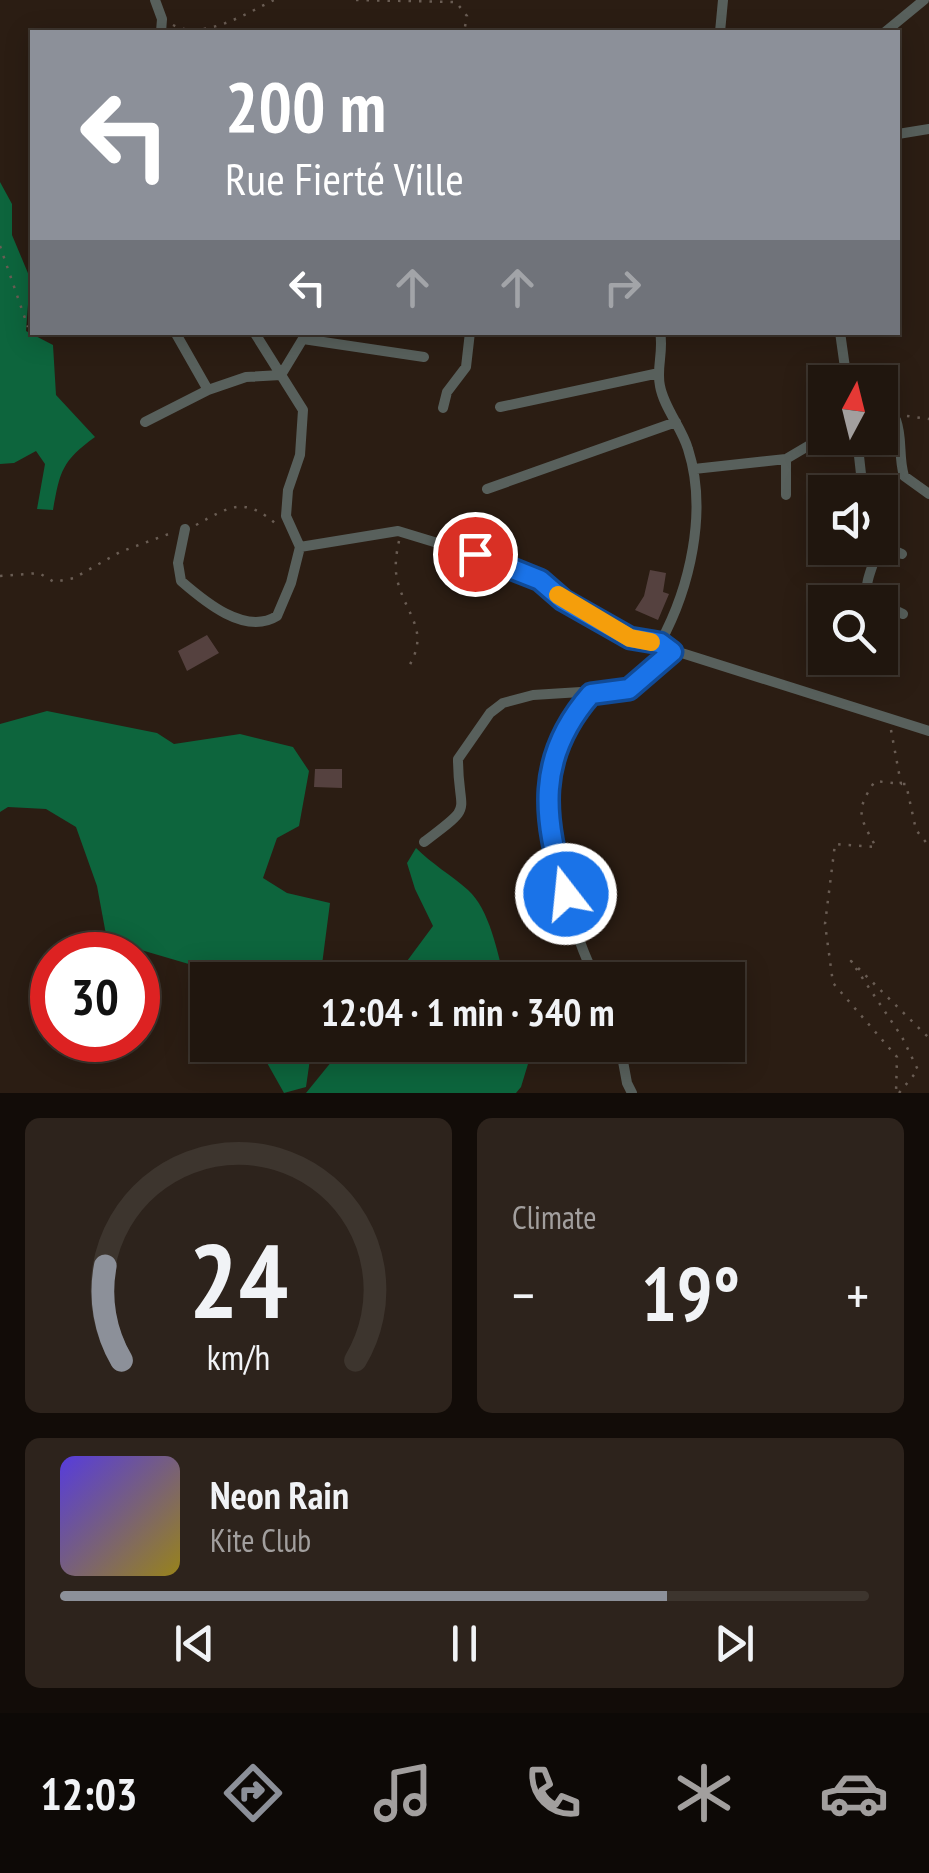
<!DOCTYPE html>
<meta charset="utf-8">
<style>
:root{--surface:#20160e;--page:#2d231c;--text:#f1f3f6;--muted:#a29f9e;--line:#3d352e;--accent:#8c9099}
body{margin:0;font-family:"PT Sans Narrow",sans-serif;background:var(--page);color:var(--text);height:100vh;display:flex;flex-direction:column;font-size:38px;white-space:nowrap}
*{box-sizing:border-box;margin:0}
p{font-size:32px;color:var(--muted)}
.icon{flex:none;width:55px;height:55px;fill:none;stroke:currentColor;stroke-width:2;stroke-linecap:round;stroke-linejoin:round}
.map{position:relative;height:1093px;overflow:hidden}
.panel{display:flex;flex-direction:column;gap:25px;padding:25px;background:#120c08;flex:1}
.panel>*{flex:none}
.hud{position:absolute;left:30px;top:30px;width:870px;height:305px;border-radius:0px;box-shadow:0 5px 25px #0003,0 0 0 2px var(--line);background:#8c9099;color:#fff;overflow:hidden}
.needle{width:65px;rotate:7deg}
.fabs{position:absolute;left:808px;top:365px;display:grid;gap:20px}
.fabs a{display:grid;place-items:center;width:90px;height:90px;border-radius:0px;background:var(--surface);box-shadow:0 5px 25px #0003,0 0 0 2px var(--line);font-size:50px}
.speed{position:absolute;left:30px;top:932px;display:flex;gap:20px;font-size:50px;font-weight:700;text-align:center}
.speed>*{display:grid;place-content:center;width:130px;height:130px;border-radius:50%;background:var(--surface);box-shadow:0 5px 25px #0003,0 0 0 2px var(--line);line-height:1}
.speed .limit{border:15px solid #d22;background:#fff;color:#111}
.pin{position:absolute;display:grid;place-items:center;width:85px;height:85px;color:#fff;margin:-42px;border:5px solid #fff;border-radius:50%;box-shadow:0 2px 10px #0007}
.me{position:absolute;width:110px;margin:-55px;rotate:344deg;stroke-linejoin:round;filter:drop-shadow(0 0 8px #0008)}
.turn{display:flex;align-items:center;gap:35px;height:210px;padding:0 30px;font-size:45px}
.turn .icon{width:130px;height:130px;stroke-width:2.5}
.turn b{display:block;font-size:70px;line-height:85px}
.lanes{display:flex;align-items:center;height:95px;padding:0 30px;background:#0003;justify-content:center;gap:50px;direction:ltr}
.lanes .off{opacity:.35}
.big{font-size:75px;font-weight:600;line-height:1.1}
.panel .tile{flex:1;display:flex;flex-direction:column;justify-content:center;gap:15px;min-width:0;padding:0 35px;border-radius:15px;background:var(--page)}
.panel .dial{align-items:center;gap:0}
.dial svg{height:260px;overflow:visible;fill:none;stroke:var(--line);stroke-width:7;stroke-linecap:round;text-anchor:middle}
.dial text{fill:var(--text);stroke:none}
.song{display:flex;align-items:center;gap:30px}
.cover{width:120px;height:120px;border-radius:15px;background:linear-gradient(135deg,hsl(250 70% 55%),hsl(50 70% 35%))}
.played{height:10px;border-radius:5px;background:linear-gradient(90deg,var(--accent) 75%,var(--line) 75%)}
.keys{display:flex;justify-content:space-around;direction:ltr}
.heat{display:flex;justify-content:space-between;align-items:center;font-size:55px;direction:ltr}
.panel .tiles{flex:1;display:grid;gap:25px;grid-template-columns:1fr 1fr}
.tile:last-child{grid-column:span 2}
.trip{position:absolute;left:190px;top:962px;width:555px;height:100px;border-radius:0px;background:var(--surface);box-shadow:0 5px 25px #0003,0 0 0 2px var(--line);font-weight:600;line-height:100px;text-align:center}
.tabs{display:flex;height:160px;justify-content:space-around;align-items:center;background:#0d0906;color:var(--muted)}
.tabs .icon{width:70px;height:70px}
.tabs .selected{color:var(--accent)}
.tabs b{font-size:45px;color:var(--text)}
.map>svg:first-child{display:block}
.forest{fill:#0d653d}
.building{fill:#55413f}
.lines{fill:none;stroke-linecap:round;stroke-linejoin:round}
.path{stroke:#6a5d54;stroke-width:2.5;stroke-dasharray:2.5 8;stroke-linecap:butt}
.minor{stroke:#58605c;stroke-width:10}
.route-casing{stroke:#114b97;stroke-width:25}
.route{stroke:#1a73e8;stroke-width:18}
.slow{stroke:#f59e0b;stroke-width:18}
</style>
<div class="map">
<svg width="929" height="1093" viewBox="0 0 929 1093">
<rect width="100%" height="100%" fill="#2b1d13"/>
<!-- forest -->
<path class="forest" d="M 0,182 L 12,204 L 12,235 L 30,278 L 26,331 L 53,345 L 56,395 L 95,437 C 62,461 60,471 53,510 L 37,509 L 45,464 L 36,451 L 14,463 L 0,464 Z
M 47,711 L 157,733 L 174,744 L 240,734 L 293,747 L 309,771 L 299,826 L 277,838 L 263,878 L 287,893 L 330,903 L 320,980 L 221,980 L 216,972 L 107,940 L 97,886 L 76,827 L 46,809 L 8,807 L 0,812 L 0,724 Z
M 416,848 C 432,864 451,875 468,890 C 490,910 497,952 505,980 L 393,980 L 433,926 L 415,889 L 407,863 Z
M 257,1045 L 312,1045 L 306,1087 L 284,1093 Z
M 345,1045 L 513,1045 L 513,1051 L 531,1054 L 521,1087 L 516,1093 L 306,1093 Z"/>
<!-- building -->
<path class="building" d="M 650,570 L 666,573 L 663,592 L 669,594 L 658,620 L 635,610 L 644,596 Z
M 207,635 L 219,653 L 187,671 L 178,651 Z
M 315,769 L 342,769 L 342,788 L 314,787 Z"/>
<g class="lines">
<!-- path -->
<path class="path" d="M 356,0 L 456,2 L 467,16 L 464,32
M 173,25 C 203,41 247,13 274,0
M 0,246 L 28,327
M 907,416 L 929,419
M 196,525 C 229,507 244,495 277,525
M 399,541 C 396,555 394,569 398,583 C 408,618 430,631 408,668
M 0,576 L 39,573 L 54,582 L 74,578 L 120,552 L 174,532
M 891,730 L 901,784 L 875,781 C 855,811 859,816 876,847 L 835,844 L 825,924 L 833,983 L 897,1057 L 896,1093
M 903,784 L 906,784 L 916,830 L 929,846
M 899,1093 L 918,1070 L 902,1037 L 851,961 L 929,1038"/>
<!-- minor -->
<path class="minor" d="M 155,0 L 162,19 L 161,32
M 720,32 L 723,0
M 885,32 L 924,0
M 898,134 L 929,129
M 175,332 L 208,390 L 246,377 L 281,375 L 307,332
M 840,332 L 847,382
M 303,339 L 424,357
M 500,407 L 659,373
M 443,408 L 447,392 L 466,367 L 470,332
M 880,413 L 896,420 C 903,440 898,455 904,476 L 929,494
M 145,422 L 208,390
M 857,438 L 863,492
M 786,459 L 786,495
M 694,469 L 786,459 L 825,436
M 487,489 L 676,422
M 185,529 L 178,563 L 181,581 C 204,601 245,636 277,616 L 291,583 L 300,547 L 286,516 L 288,490 L 300,455 L 303,410 L 254,332
M 880,544 L 902,554
M 300,547 L 398,531 L 500,562 L 540,580 L 563,600 L 630,639 L 660,643 C 690,588 708,511 688,449 C 682,428 664,408 660,386 C 656,368 664,351 660,332
M 878,548 C 875,562 864,582 867,596 L 880,602
M 880,603 L 903,614
M 669,649 L 929,731
M 591,693 C 535,759 544,814 565,892 C 574,924 581,951 597,980
M 424,842 C 477,802 458,817 458,759 L 490,713 L 503,703 L 533,695 L 629,689 L 672,652
M 620,1045 L 627,1083 L 632,1093"/>
</g>
<g class="lines">
<!-- route casing -->
<g class="route-casing">
<path id="route" d="M 475,554 L 540,580 L 563,600 L 630,638 L 660,643 L 672,652 L 629,689 L 591,694 C 535,758 543,818 566,894"/>
</g>
<!-- route -->
<use href="#route" class="route"/>
<!-- slow -->
<path class="slow" d="M 558,595 L 630,638 L 651,642"/>
</g>
</svg>
<div class="fabs">
<a><svg class="needle" viewBox="-14 -14 28 28"><path d="M0-13l5 13h-10z" fill="#e53935"/><path d="M0 13l5-13h-10z" fill="#a29f9e"/></svg></a>
<a><svg class="icon" aria-label="sound" viewBox="0 0 24 24"><path d="M4 9h4l5-4v14l-5-4H4zM17 9q2 3 0 6"/></svg></a>
<a><svg class="icon" aria-label="search" viewBox="0 0 24 24"><circle cx="10" cy="10" r="6"/><path d="M15 15l6 6"/></svg></a>
</div>
<div class="speed"><div class="limit">30</div></div>
<div class="pin" style="left:475px;top:554px;background:#d93025"><svg class="icon" aria-label="arrive" viewBox="0 0 24 24"><path d="M6 21V4h12l-3 4 3 4H6"/></svg></div>
<svg class="me" style="left:566px;top:894px" viewBox="-20 -20 40 40"><circle r="17" fill="#1a73e8" stroke="#fff" stroke-width="3"/><path d="M0-11L8 9 0 5-8 9z" fill="#fff"/></svg>
<div class="trip">12:04 · 1 min · 340 m</div>
<div class="hud">
<div class="turn"><svg class="icon" aria-label="left" viewBox="0 0 24 24"><path d="M17 20v-9H6M10 6l-5 5 5 5"/></svg><div><b>200 m</b>Rue Fierté Ville</div></div>
<div class="lanes"><svg class="icon" aria-label="left" viewBox="0 0 24 24"><path d="M17 20v-9H6M10 6l-5 5 5 5"/></svg><svg class="icon off" aria-label="ahead" viewBox="0 0 24 24"><path d="M12 20V5M6 11l6-6 6 6"/></svg><svg class="icon off" aria-label="ahead" viewBox="0 0 24 24"><path d="M12 20V5M6 11l6-6 6 6"/></svg><svg class="icon off" aria-label="right" viewBox="0 0 24 24"><path d="M7 20v-9h11M14 6l5 5-5 5"/></svg></div>
</div>
</div>
<section class="panel">
<div class="tiles">
<div class="tile dial"><svg viewBox="0 0 100 80">
<path d="M14 69A42 42 0 1 1 86 69"/>
<path d="M14 69A42 42 0 0 1 9 40" stroke="#8c9099"/>
<text x="50" y="56" font-size="32" font-weight="700">24</text>
<text x="50" y="72" font-size="11">km/h</text>
</svg></div>
<div class="tile"><p>Climate</p>
<div class="heat"><a>−</a><b class="big">19°</b><a>+</a></div>
</div>
<div class="tile">
<div class="song"><i class="cover"></i><div><b>Neon Rain</b><p>Kite Club</p></div></div>
<div class="played"></div>
<div class="keys"><svg class="icon" aria-label="previous" viewBox="0 0 24 24"><path d="M18 5L8 12l10 7zM5 5v14"/></svg><svg class="icon" aria-label="pause" viewBox="0 0 24 24"><path d="M8 5v14M16 5v14"/></svg><svg class="icon" aria-label="next" viewBox="0 0 24 24"><path d="M6 5l10 7-10 7zM19 5v14"/></svg></div>
</div>
</div>
</section>
<nav class="tabs">
<b>12:03</b>
<svg class="icon selected" aria-label="directions" viewBox="0 0 24 24"><path d="M12 3l9 9-9 9-9-9zM9 14v-3h6M13 9l2 2-2 2"/></svg>
<svg class="icon" aria-label="music" viewBox="0 0 24 24"><path d="M9 18V5l10-2v13"/><circle cx="6" cy="18" r="3"/><circle cx="16" cy="16" r="3"/></svg>
<svg class="icon" aria-label="phone" viewBox="0 0 24 24"><path d="M5 4h4l2 5-3 2q2 4 5 5l2-3 5 2v4C11 20 4 13 5 4z"/></svg>
<svg class="icon" aria-label="climate" viewBox="0 0 24 24"><path d="M12 3v18M4 7l16 10M4 17L20 7"/></svg>
<svg class="icon" aria-label="car" viewBox="0 0 24 24"><path d="M5 17H2v-5l4-1 3-4h7l3 4 3 1v5h-3M9 17h6M6 11h13"/><circle cx="7" cy="17" r="2"/><circle cx="17" cy="17" r="2"/></svg>
</nav>
